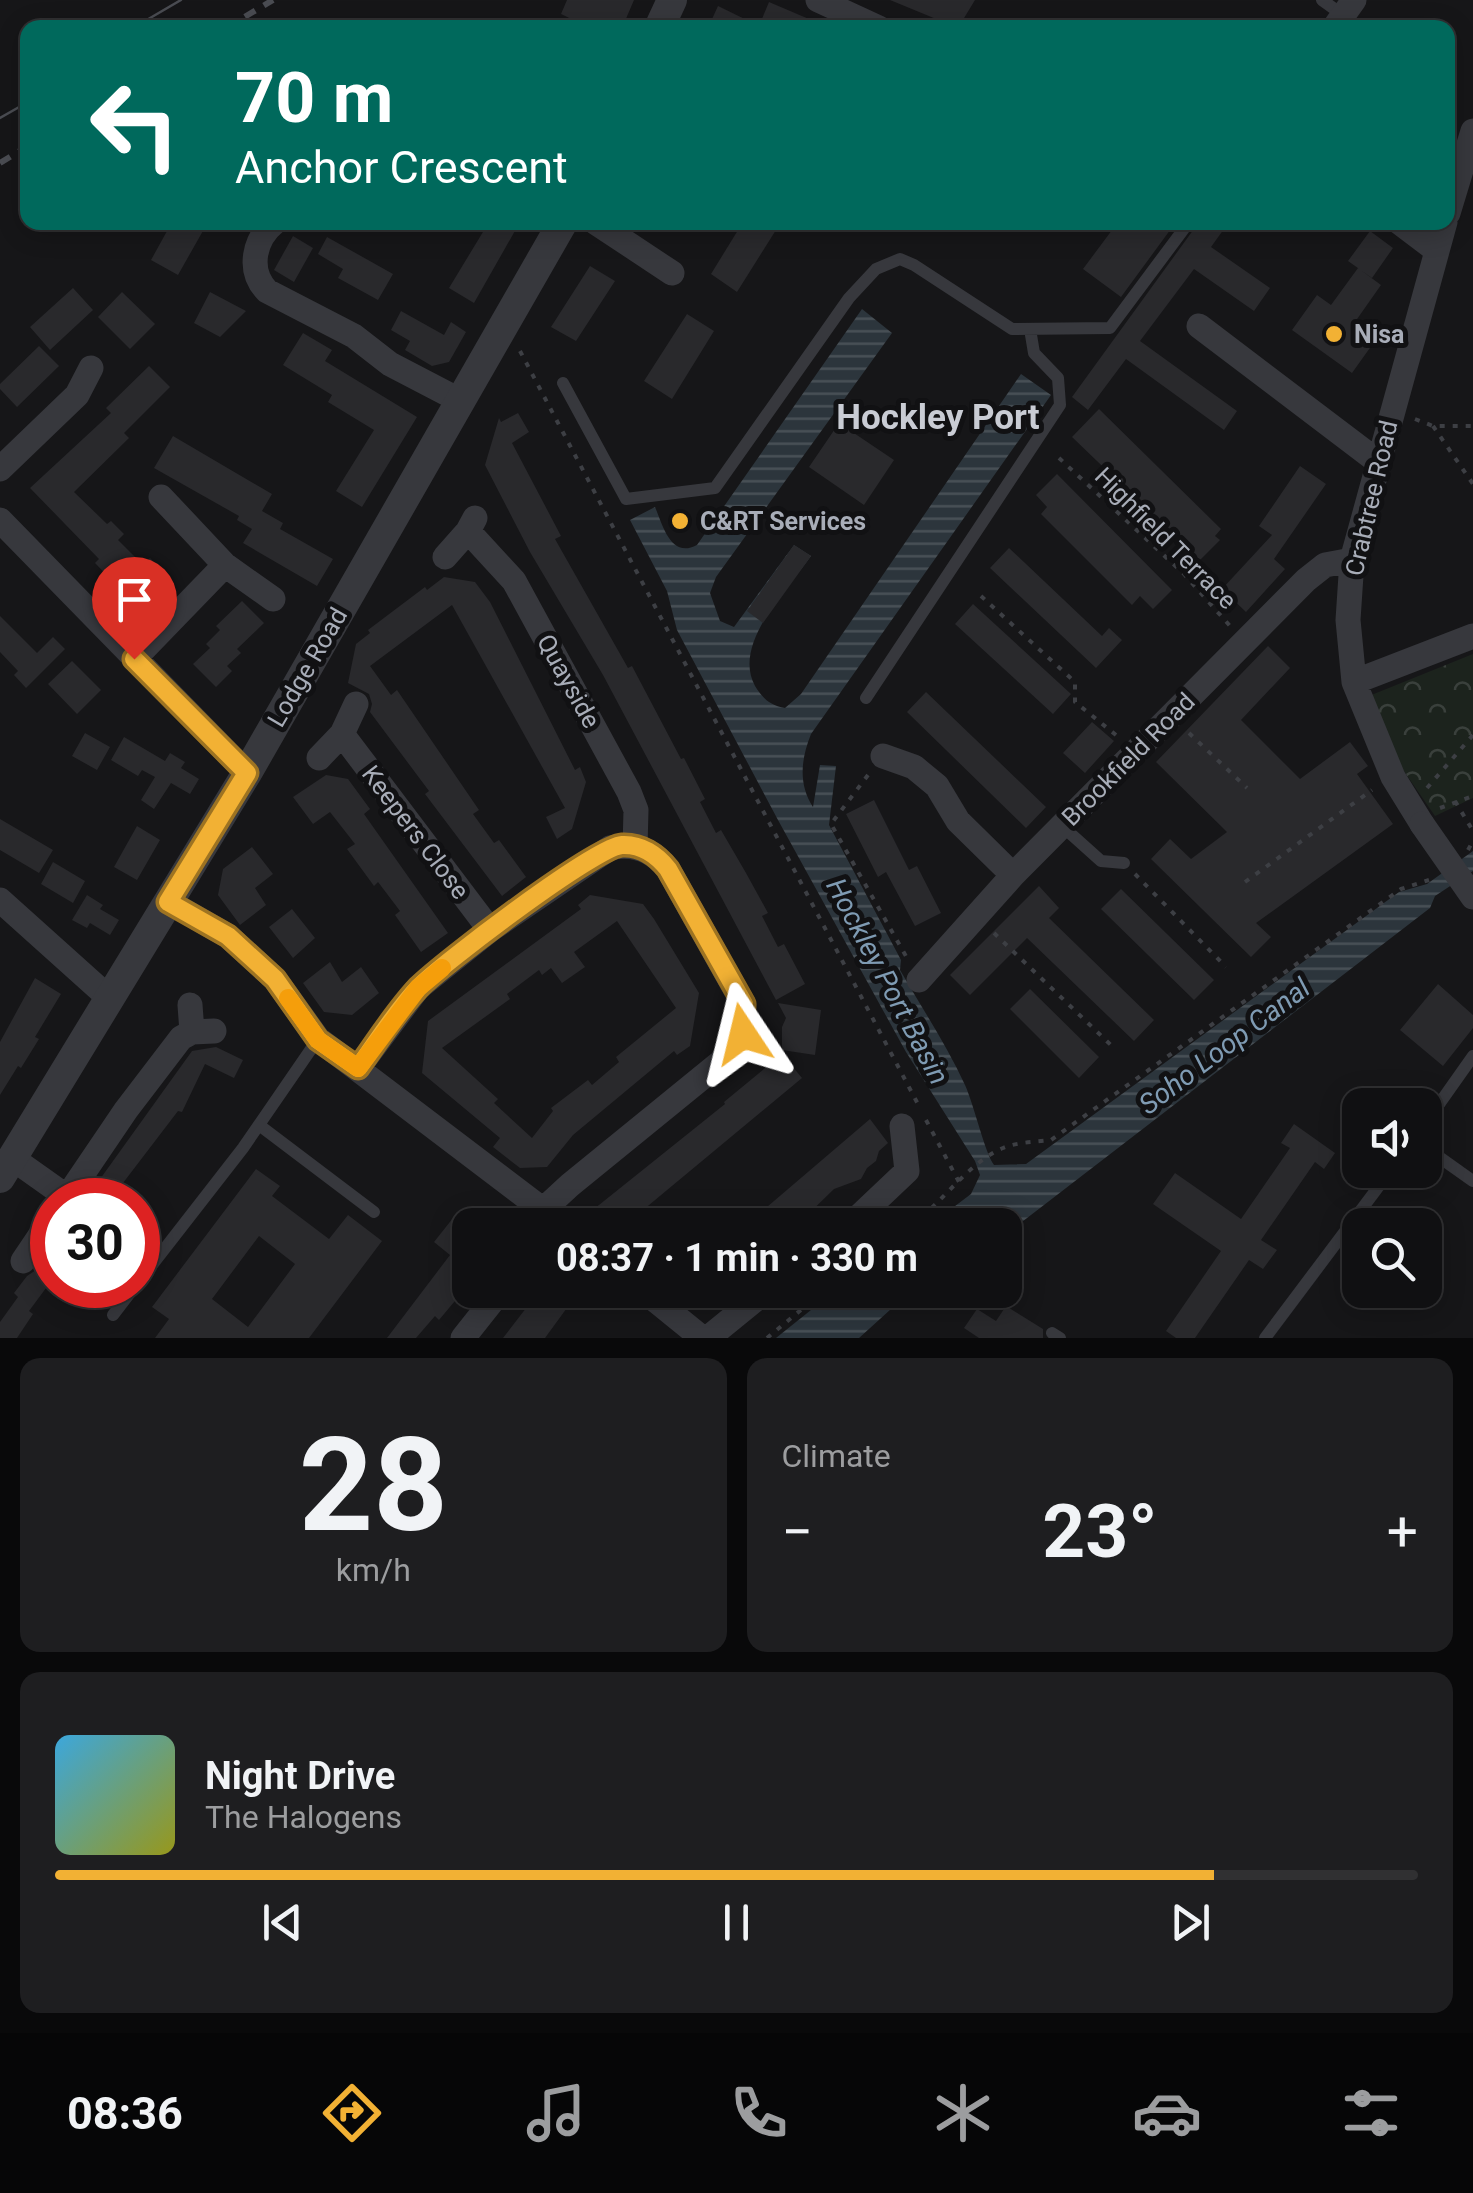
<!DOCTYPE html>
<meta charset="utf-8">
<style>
:root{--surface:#101012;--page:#1e1e20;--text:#f1f3f6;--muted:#9c9d9f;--line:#303032;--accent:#f2b134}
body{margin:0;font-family:Roboto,sans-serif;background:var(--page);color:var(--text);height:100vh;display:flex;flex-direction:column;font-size:38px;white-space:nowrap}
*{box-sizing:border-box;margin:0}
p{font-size:32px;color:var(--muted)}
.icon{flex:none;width:55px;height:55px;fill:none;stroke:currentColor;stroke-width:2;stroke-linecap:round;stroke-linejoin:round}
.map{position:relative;height:1338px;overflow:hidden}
.side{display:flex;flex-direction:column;gap:20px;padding:20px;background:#09090a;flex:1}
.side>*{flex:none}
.guide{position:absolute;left:20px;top:20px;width:1435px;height:210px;border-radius:20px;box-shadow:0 5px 25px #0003,0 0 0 2px var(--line);background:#00695c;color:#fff;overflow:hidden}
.fabs{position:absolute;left:1342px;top:1088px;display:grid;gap:20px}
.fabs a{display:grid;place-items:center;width:100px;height:100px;border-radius:20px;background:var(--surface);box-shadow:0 5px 25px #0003,0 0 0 2px var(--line);font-size:50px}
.speed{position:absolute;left:30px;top:1178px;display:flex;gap:20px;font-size:50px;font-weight:700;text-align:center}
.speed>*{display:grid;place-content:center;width:130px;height:130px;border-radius:50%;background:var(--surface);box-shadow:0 5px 25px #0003,0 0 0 2px var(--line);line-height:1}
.speed .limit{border:15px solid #d22;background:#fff;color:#111}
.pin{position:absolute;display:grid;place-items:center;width:85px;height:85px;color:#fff;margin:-102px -42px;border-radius:50% 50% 50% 0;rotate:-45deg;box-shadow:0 0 10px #0007}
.pin .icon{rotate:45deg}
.me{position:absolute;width:110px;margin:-55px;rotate:350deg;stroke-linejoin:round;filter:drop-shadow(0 0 8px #0008)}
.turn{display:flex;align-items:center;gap:35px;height:210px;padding:0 50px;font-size:45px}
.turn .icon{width:130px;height:130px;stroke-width:2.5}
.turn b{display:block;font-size:70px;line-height:85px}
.big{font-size:75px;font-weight:700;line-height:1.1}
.side .tile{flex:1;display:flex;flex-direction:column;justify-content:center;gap:15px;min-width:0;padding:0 35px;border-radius:20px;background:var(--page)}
.side .dial{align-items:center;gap:0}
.dial b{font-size:130px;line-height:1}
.song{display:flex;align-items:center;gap:30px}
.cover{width:120px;height:120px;border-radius:15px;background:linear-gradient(135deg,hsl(200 70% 55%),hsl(60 70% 35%))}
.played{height:10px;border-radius:5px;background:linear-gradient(90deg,var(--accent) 85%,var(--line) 85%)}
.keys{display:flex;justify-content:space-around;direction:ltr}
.heat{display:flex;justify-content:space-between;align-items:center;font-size:55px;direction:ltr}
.side .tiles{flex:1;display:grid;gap:20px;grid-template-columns:1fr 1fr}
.tile:last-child{grid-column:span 2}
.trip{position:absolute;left:452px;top:1208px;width:570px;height:100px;border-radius:20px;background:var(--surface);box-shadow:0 5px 25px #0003,0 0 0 2px var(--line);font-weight:700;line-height:100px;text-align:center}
.tabs{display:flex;height:160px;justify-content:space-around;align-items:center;background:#060607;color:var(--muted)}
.tabs .icon{width:70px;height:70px}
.tabs .on{color:var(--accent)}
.tabs b{font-size:45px;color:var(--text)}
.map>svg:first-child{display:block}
.forest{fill:url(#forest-crowns)}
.water{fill:url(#water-rules)}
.building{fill:#29292c;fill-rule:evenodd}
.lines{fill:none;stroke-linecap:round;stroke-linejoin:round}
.path{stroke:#3d3f44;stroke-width:4;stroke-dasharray:5 8;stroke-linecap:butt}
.service{stroke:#37383d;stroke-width:12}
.minor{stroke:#37383d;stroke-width:25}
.tertiary{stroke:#37383d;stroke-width:30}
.tram{stroke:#4a4c52;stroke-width:2.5}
.rail{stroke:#4a4c52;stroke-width:6;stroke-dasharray:12 10;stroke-linecap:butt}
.minor-bridge{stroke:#37383d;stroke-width:25}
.route-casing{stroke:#9d7322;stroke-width:25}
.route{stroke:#f2b134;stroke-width:18}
.slow{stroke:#f59e0b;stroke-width:18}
.poi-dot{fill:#f2b134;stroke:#111113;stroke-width:4}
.labels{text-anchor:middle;stroke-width:10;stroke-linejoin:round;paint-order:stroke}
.poi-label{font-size:25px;font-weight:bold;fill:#a8adb8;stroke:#111113;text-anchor:start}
.street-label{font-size:25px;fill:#a8adb8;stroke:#111113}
.water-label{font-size:28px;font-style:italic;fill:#7f9bb3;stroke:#111113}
.district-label{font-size:35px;font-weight:bold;fill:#c9ccd4;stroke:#111113}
</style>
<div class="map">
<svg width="1473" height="1338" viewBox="0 0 1473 1338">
<defs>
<pattern id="forest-crowns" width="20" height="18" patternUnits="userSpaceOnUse" patternTransform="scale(2.5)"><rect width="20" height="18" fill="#1c231d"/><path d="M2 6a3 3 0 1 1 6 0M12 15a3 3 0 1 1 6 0" fill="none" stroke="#3a403c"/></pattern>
<pattern id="water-rules" width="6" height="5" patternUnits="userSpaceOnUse" patternTransform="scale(2.5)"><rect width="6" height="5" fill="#2c353c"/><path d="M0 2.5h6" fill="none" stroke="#485056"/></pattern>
</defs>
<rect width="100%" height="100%" fill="#161618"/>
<!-- forest -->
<path class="forest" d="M 1473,654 L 1473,798 L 1435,816 L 1399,764 L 1369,696 Z"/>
<!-- water -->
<path class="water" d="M 862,309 L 892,333 L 716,577 L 710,593 L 720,621 L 734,627 L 794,545 L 811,556 C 787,590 732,644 755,686 C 763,699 770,705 785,708 L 801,694 L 1021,374 L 1051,395 L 811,734 C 801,759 798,784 813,807 L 820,765 L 836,766 L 829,825 L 901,960 L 900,970 C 922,1008 947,1046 965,1085 C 974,1105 985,1153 994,1165 L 1026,1164 L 1399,892 L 1427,884 L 1473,851 L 1473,871 L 1435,896 L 1430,908 L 1005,1235 L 1005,1225 L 930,1225 L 971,1194 L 980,1175 L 975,1161 L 906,1052 L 778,820 L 677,630 L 667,591 L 630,520 L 655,507 C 663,526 671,559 697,545 Z
M 836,1290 L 912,1290 L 859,1338 L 776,1338 Z"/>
<!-- building -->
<path class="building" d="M 567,0 L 634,0 L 622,28 L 590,28 L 561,14 Z
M 890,0 L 975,0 L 958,28 Z
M 769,2 L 830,28 L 708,28 L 718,6 L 759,26 Z
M 172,222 L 208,222 L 178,275 L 151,260 Z
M 489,222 L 520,222 L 474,303 L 449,288 Z
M 743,222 L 781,222 L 737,292 L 711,274 Z
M 1118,222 L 1176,222 L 1121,297 L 1083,269 Z
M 1199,222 L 1229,222 L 1211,247 L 1270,288 L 1254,311 L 1194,269 L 1140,341 L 1237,411 L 1224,430 L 1126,359 L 1088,410 L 1072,397 Z
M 1370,231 L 1393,248 L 1372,278 L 1348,261 Z
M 293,236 L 313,248 L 294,282 L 274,270 Z
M 327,237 L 393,274 L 378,300 L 338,278 L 343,269 L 318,254 Z
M 590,266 L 615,281 L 576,341 L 551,327 Z
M 1358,268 L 1381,285 L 1355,322 L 1377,338 L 1352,373 L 1292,330 L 1317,295 L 1331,305 Z
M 73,288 L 93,310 L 50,350 L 30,327 Z
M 122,292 L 155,324 L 130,349 L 98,317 Z
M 210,292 L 246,311 L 220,337 L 194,323 Z
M 401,311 L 444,335 L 451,322 L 466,332 L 449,362 L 432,366 L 405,350 L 410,341 L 391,330 Z
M 687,314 L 714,331 L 672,399 L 644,381 Z
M 303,333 L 332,350 L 325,361 L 417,417 L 362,507 L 336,491 L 374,430 L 328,402 L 332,395 L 283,365 Z
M 39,346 L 59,366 L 17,407 L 0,389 L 0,384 Z
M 149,366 L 170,387 L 124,433 L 129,438 L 74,492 L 107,524 L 111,521 L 124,534 L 118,540 L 143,565 L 150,558 L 166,575 L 139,601 L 123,584 L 119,588 L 95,563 L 99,559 L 30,488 L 111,413 L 106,408 Z
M 1099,409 L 1221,529 L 1215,536 L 1220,540 L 1200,560 L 1072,437 Z
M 518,413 L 529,432 L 512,443 L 561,536 L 555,539 L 628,668 L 632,666 L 681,759 L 684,758 L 705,799 L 700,802 L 716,833 L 721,830 L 746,873 L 768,913 L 762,916 L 778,947 L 784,944 L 805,984 L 776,1000 L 603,675 L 530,552 L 485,465 L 499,418 L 501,422 Z
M 839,423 L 894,460 L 864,505 L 809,467 Z
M 173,436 L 272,494 L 262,511 L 283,523 L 280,529 L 333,559 L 317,586 L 243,543 L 252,529 L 237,520 L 239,516 L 154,468 Z
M 1300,466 L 1326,484 L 1274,559 L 1285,569 L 1246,612 L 1222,589 L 1272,535 L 1259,526 Z
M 1057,474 L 1172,590 L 1153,609 L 1140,596 L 1132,605 L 1041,514 L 1047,507 L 1036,495 Z
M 794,545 L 811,556 L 763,623 L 747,611 Z
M 1009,548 L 1102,636 L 1109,628 L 1122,640 L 1096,668 L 990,568 Z
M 444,577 L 475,582 L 490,602 L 575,770 L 580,767 L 586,782 L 572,829 L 557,839 L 546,817 L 565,808 L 452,605 L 370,666 L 391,695 L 397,690 L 479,810 L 473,814 L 494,843 L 499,840 L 526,877 L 502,896 L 425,794 L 429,791 L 370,712 L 372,704 L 369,694 L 348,683 L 356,644 L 370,633 L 368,630 L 425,587 L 427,590 Z
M 242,601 L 264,623 L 237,649 L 241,653 L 227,666 L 232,671 L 216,687 L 193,664 L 210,648 L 206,644 L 220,630 L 216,626 Z
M 973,604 L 1071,694 L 1053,714 L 955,624 Z
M 0,616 L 37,653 L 53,637 L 65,649 L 26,688 L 14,675 L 18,671 L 0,652 Z
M 1268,646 L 1290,668 L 1241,720 L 1300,779 L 1350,742 L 1368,766 L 1357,774 L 1393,824 L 1256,923 L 1271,937 L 1251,957 L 1151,859 L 1170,839 L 1191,859 L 1227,832 L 1156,762 Z
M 72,661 L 101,690 L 77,714 L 48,684 Z
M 926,692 L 1046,807 L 1026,828 L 907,712 Z
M 1092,722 L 1114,741 L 1085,773 L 1063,753 Z
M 85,733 L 110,747 L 97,770 L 72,756 Z
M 124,737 L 165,761 L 170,753 L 185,762 L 181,768 L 199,779 L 190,794 L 171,783 L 154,809 L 141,800 L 155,777 L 142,770 L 138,776 L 111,760 Z
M 326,775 L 348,779 L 370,809 L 364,814 L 448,933 L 421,952 L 395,915 L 400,911 L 378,882 L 374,886 L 347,849 L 355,844 L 330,812 L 313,824 L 293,797 Z
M 874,800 L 909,870 L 917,866 L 941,913 L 915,926 L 886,872 L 878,877 L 846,814 Z
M 0,819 L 53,850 L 39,873 L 0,850 Z
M 137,826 L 160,840 L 137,880 L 114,867 Z
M 252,847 L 273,874 L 255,888 L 266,905 L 240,925 L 218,895 L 223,869 Z
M 53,862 L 85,881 L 73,903 L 41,884 Z
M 1039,886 L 1059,908 L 1049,918 L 1154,1020 L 1134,1041 L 1027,938 L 970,995 L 950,975 Z
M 1121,889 L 1214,980 L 1194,1000 L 1101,909 Z
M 87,895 L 103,905 L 100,909 L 119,920 L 110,935 L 90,923 L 87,928 L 72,920 Z
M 590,895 L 643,904 L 654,919 L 699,993 L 690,1046 L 677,1055 L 674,1051 L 573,1135 L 547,1167 L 520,1168 L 493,1147 L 500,1138 L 422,1073 L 428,1021 L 581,909 L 578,905 ZM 617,921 L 676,1008 L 616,1057 L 619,1062 L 592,1085 L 588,1080 L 551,1108 L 553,1111 L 532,1138 L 494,1103 L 498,1099 L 442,1048 L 510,999 L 507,994 L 539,970 L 542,975 L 551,968 L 562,983 L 585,967 L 574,952 Z
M 292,909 L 315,938 L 293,958 L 269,927 Z
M 330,962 L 342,982 L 361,967 L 379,993 L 352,1015 L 324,1012 L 303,983 Z
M 35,978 L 61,994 L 35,1037 L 39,1039 L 21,1068 L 18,1066 L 0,1095 L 0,1042 Z
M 1438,984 L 1473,1015 L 1473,1028 L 1443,1066 L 1400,1030 Z
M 1030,989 L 1099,1057 L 1079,1078 L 1010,1009 Z
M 778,1003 L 821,1010 L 815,1055 L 782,1050 L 782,1027 L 786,1018 Z
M 216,1047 L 243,1060 L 234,1078 L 205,1064 L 182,1112 L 178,1111 L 110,1200 L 85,1200 L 192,1051 Z
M 782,1054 L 802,1078 L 625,1225 L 598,1225 L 589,1213 L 725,1104 L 724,1102 Z
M 870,1119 L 888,1143 L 879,1151 L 876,1161 L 867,1168 L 861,1179 L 834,1189 L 797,1225 L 746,1225 Z
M 1294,1124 L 1335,1153 L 1324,1169 L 1315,1162 L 1261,1240 L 1277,1250 L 1263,1269 L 1249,1260 L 1195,1338 L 1176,1338 L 1166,1331 L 1221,1251 L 1153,1204 L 1175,1173 L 1241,1219 L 1290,1148 L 1281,1143 Z
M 256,1169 L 280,1186 L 272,1196 L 329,1239 L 348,1215 L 382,1241 L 309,1338 L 155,1338 L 169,1319 L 152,1307 ZM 259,1236 L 295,1264 L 248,1327 L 212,1299 Z
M 453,1218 L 470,1227 L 470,1283 L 439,1320 L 435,1316 L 416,1338 L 387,1338 L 450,1255 L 434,1242 Z
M 52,1246 L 52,1280 L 29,1311 L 33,1314 L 17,1338 L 0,1338 L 0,1322 L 18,1297 L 14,1293 L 27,1276 L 36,1270 Z
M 540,1290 L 580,1290 L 545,1338 L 503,1338 Z
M 1006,1306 L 1043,1329 L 1043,1338 L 979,1338 L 964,1328 L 977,1309 L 996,1321 Z"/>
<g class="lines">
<!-- path -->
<path class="path" d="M 520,351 L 920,1108
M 1415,419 L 1433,426 L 1473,426
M 1433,426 L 1473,484
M 1059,458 L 1184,574 L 1230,626
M 981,596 L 1075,682 L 1075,702 L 1116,735
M 1189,733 L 1247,788
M 868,775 L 831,824 L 907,958
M 1427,788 L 1473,735
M 1455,801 L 1473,831
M 1440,808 L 1473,796
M 1468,850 L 1473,841
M 1135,874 L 1226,967
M 1245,882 L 1372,790
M 994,933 L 1114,1048
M 926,1120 L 959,1182
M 912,1225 C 943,1202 969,1162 1003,1148 C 1017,1142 1036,1142 1051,1140 L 1401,889 L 1429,880
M 767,1338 L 825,1290"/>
<!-- service -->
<path class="service" d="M 1322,0 L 1343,15
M 563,383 L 626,499 L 715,488 L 849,298 L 876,269 L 900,259 L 914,265 L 1012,329 L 1110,328 L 1189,222
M 866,698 L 1060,405 L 1058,378 L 1034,353 L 1030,329
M 1062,826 L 1101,861 L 1124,863
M 1425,1124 L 1473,1056
M 259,1125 L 374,1212
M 1425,1147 L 1473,1181
M 138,1283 L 243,1148 L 318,1039
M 113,1315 L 136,1285
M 1052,1333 L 1060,1338
M 1265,1338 L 1391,1170"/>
<!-- minor -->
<path class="minor" d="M 818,0 L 879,28
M 1334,28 L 1354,0
M 1448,213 L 1473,131
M 275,222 C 254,239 247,270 267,291 L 354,336 L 390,364 L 461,401
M 595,222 L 672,273
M 1399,222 L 1436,250
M 1199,326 L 1377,461
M 0,469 L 77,395 L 91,368
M 161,497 L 225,565 L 273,599
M 0,520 L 247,773
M 468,531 L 514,581 L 629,792 L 636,810 L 635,847
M 445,557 L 468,531 L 475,518
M 134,659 L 225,565
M 1354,682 L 1473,636
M 342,734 L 490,930
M 883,756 L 914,767 L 937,786 L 958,821 L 1013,875
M 319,758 L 342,734 L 356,704
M 1422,824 L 1393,777 L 1354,682 L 1348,620 L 1352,560 L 1445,222
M 0,900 L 108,997
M 169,902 L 228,936 L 275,979 L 318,1039 L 563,1225
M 919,980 L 1013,875 L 1306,580 L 1325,565 L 1352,560
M 190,1005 L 192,1032
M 358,1068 L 418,988 L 490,930 L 610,848 C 634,842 653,850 668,869 L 744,1005 L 743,1035 L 721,1062 L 570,1185 L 544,1209
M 12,1158 L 67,1197
M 65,1200 L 126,1110 L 181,1038 L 192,1032 L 214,1031
M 850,1225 L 907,1171 L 902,1126
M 23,1261 L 52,1218
M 643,1290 L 702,1338
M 463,1338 L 501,1290
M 708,1338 L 767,1290"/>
<!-- tertiary -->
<path class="tertiary" d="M 659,28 L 672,0
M 0,1178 L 247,773 L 563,222"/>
<!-- tram -->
<path class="tram" d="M 133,28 L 181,0
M 0,118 L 28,102"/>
<!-- rail -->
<path class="rail" d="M 226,28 L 273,0
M 0,163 L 28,146"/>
<!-- minor-bridge -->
<path class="minor-bridge" d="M 1422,824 L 1473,897"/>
</g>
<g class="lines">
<!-- route casing -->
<g class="route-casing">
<path id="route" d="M 134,659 L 247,773 L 168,902 L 228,936 L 275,979 L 318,1040 L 358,1068 C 377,1042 396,1011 419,987 C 443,963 595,847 622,845 C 641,844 657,855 668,869 L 744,1004 L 743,1034"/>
</g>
<!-- route -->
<use href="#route" class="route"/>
<!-- slow -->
<path class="slow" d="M 288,998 L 318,1040 L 358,1068 L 418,988 L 442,968"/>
</g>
<!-- markers -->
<g class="poi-dot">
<circle cx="1334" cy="334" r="10"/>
<circle cx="680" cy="521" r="10"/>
</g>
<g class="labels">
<!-- poi labels -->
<g class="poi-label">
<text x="1354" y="343">Nisa</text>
<text x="700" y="530">C&amp;RT Services</text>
</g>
<!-- street labels -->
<g class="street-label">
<text transform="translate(1371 498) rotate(-77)" y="9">Crabtree Road</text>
<text transform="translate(1166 538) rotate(45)" y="9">Highfield Terrace</text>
<text transform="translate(307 667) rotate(-60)" y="9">Lodge Road</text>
<text transform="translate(569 681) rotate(61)" y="9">Quayside</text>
<text transform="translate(1128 759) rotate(-45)" y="9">Brookfield Road</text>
<text transform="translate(416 832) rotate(53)" y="9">Keepers Close</text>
</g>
<!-- water labels -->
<g class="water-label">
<text transform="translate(888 981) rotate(62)" y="10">Hockley Port Basin</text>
<text transform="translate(1224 1046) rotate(-37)" y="10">Soho Loop Canal</text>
</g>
<!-- district labels -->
<g class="district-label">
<text x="938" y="429">Hockley Port</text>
</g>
</g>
</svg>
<div class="fabs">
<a><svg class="icon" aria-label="sound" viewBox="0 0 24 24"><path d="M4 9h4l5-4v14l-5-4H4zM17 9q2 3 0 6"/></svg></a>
<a><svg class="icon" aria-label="search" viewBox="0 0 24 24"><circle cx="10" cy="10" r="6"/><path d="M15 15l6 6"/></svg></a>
</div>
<div class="speed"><div class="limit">30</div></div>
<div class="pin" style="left:134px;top:659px;background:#d93025"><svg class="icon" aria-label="arrive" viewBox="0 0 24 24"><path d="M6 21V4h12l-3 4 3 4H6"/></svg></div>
<svg class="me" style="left:743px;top:1034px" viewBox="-20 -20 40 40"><path d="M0-17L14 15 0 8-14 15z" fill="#f2b134" stroke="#fff" stroke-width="4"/></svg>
<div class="trip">08:37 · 1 min · 330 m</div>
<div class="guide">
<div class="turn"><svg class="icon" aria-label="left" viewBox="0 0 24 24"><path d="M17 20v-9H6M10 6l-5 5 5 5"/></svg><div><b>70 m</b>Anchor Crescent</div></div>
</div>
</div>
<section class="side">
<div class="tiles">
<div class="tile dial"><b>28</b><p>km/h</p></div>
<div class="tile"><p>Climate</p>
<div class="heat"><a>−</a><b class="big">23°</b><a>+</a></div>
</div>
<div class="tile">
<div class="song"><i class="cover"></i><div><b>Night Drive</b><p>The Halogens</p></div></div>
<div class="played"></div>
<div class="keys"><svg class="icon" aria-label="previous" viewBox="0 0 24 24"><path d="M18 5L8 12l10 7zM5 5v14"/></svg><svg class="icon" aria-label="pause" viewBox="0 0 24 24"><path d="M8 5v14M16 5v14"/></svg><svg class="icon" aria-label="next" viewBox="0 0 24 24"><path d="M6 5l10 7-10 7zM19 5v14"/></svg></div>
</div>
</div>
</section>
<nav class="tabs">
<b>08:36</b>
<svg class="icon on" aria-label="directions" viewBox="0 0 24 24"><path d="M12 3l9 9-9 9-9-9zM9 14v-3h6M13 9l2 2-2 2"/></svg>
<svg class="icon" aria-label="music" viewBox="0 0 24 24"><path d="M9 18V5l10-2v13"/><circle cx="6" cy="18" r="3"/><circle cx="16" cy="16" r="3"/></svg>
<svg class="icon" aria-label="phone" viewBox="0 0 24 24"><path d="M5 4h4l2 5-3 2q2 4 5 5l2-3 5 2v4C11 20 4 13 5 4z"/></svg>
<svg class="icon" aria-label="climate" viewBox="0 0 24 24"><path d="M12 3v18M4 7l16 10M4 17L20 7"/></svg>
<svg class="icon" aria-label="car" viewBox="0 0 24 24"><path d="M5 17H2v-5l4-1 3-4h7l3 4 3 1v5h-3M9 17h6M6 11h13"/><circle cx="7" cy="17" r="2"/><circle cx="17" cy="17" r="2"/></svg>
<svg class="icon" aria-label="filters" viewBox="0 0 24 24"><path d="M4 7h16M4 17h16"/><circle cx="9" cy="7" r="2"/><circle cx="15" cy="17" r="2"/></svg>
</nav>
